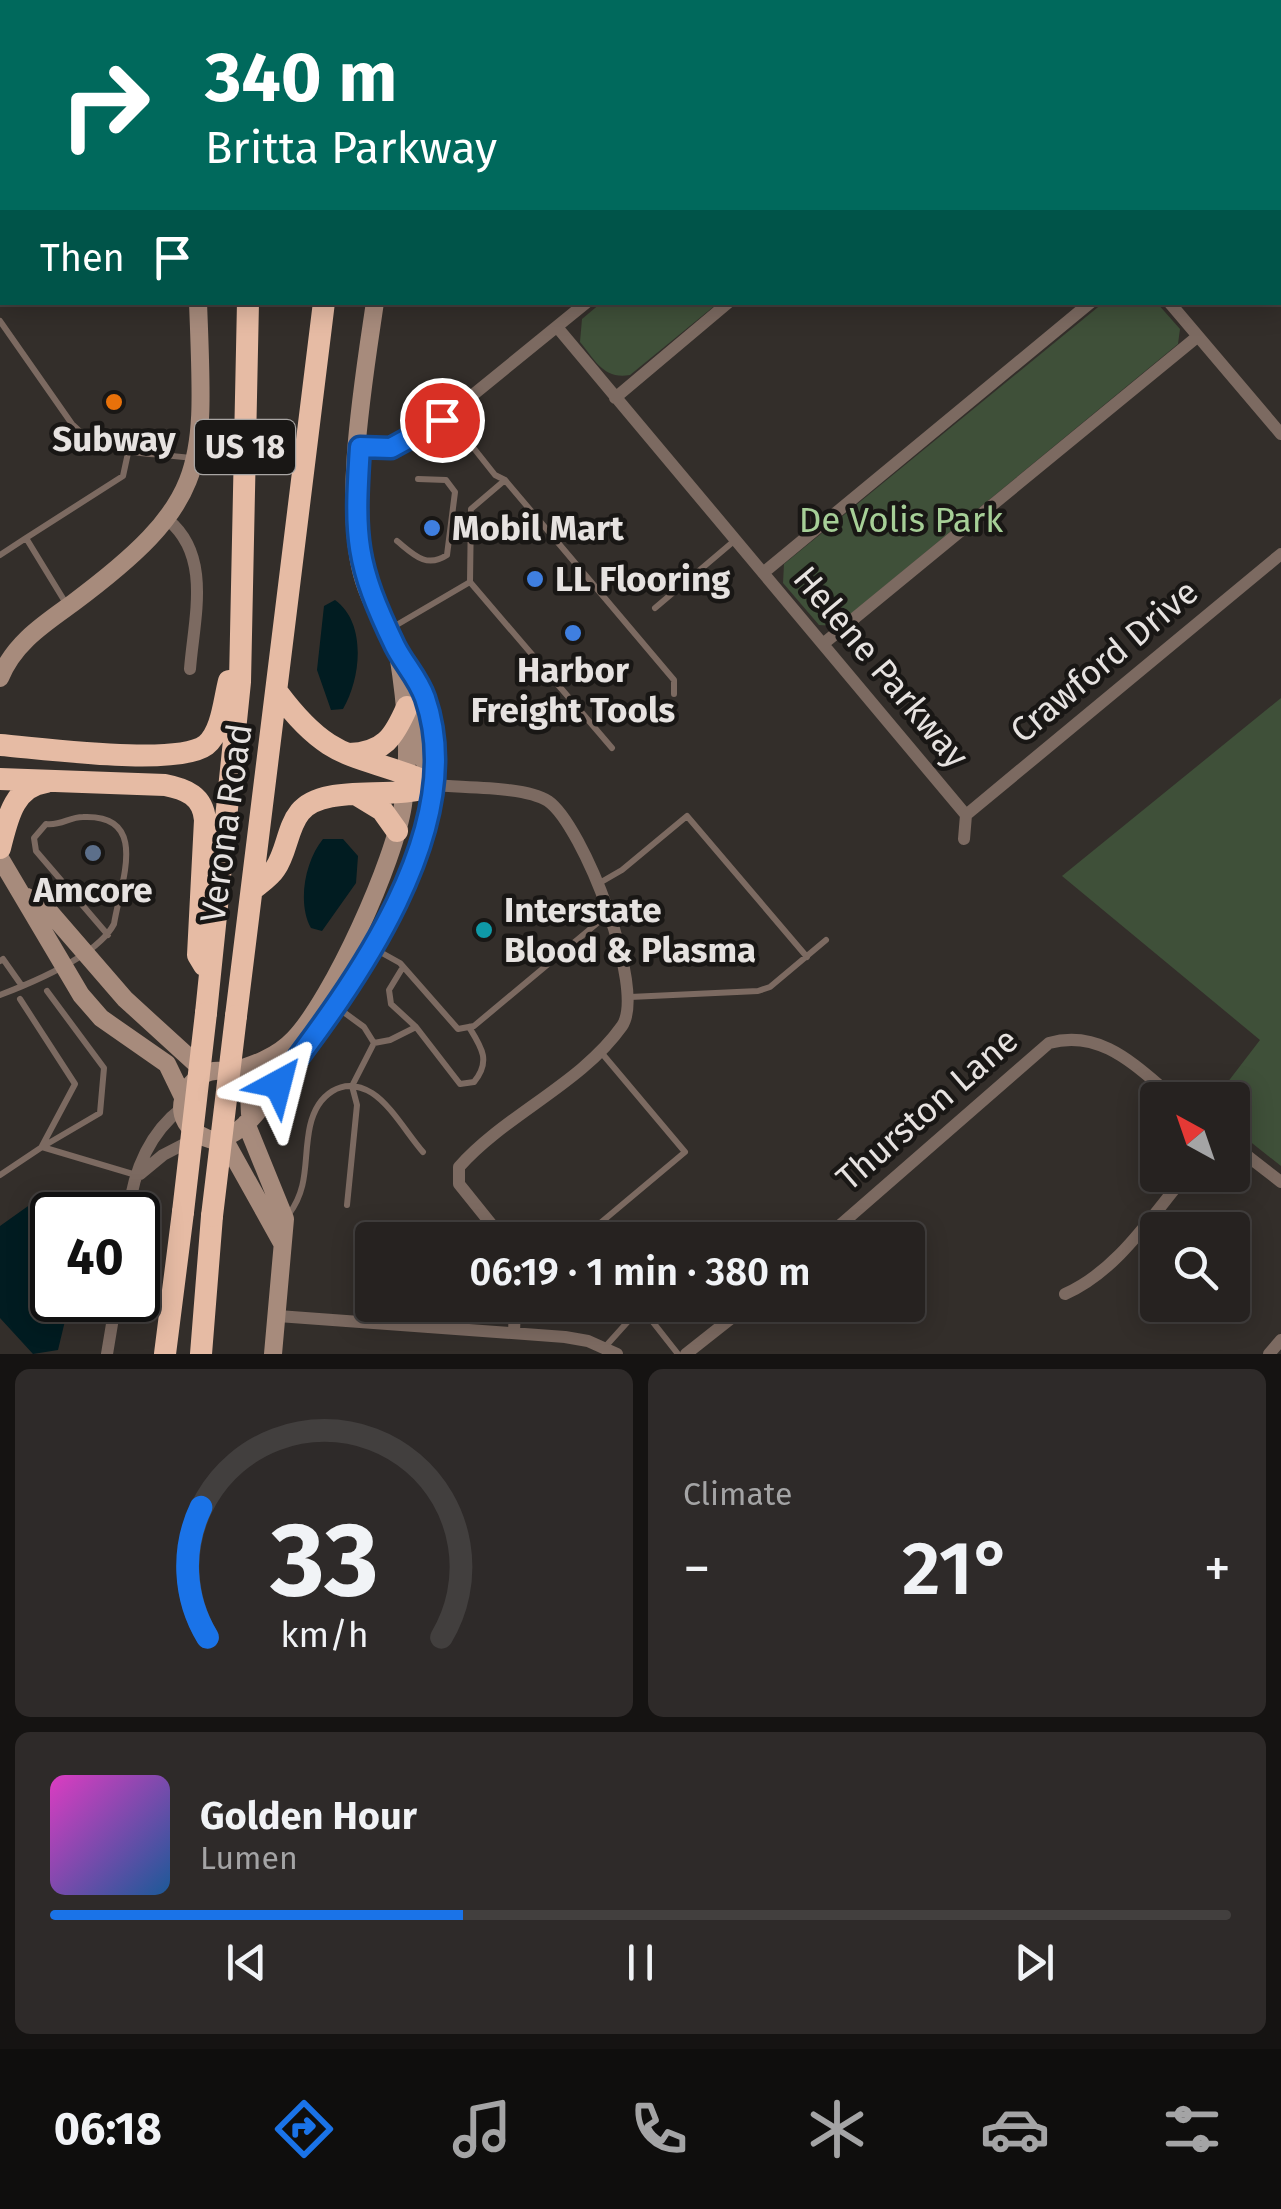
<!DOCTYPE html>
<meta charset="utf-8">
<style>
:root{--surface:#262220;--page:#2e2a29;--text:#f1f3f6;--muted:#a4a4a5;--line:#423f3e;--accent:#1a73e8}
body{margin:0;font-family:"Fira Sans",sans-serif;background:var(--page);color:var(--text);height:100vh;display:flex;flex-direction:column;font-size:38px;white-space:nowrap}
*{box-sizing:border-box;margin:0}
p{font-size:32px;color:var(--muted)}
.icon{flex:none;width:55px;height:55px;fill:none;stroke:currentColor;stroke-width:2;stroke-linecap:round;stroke-linejoin:round}
.map{position:relative;height:1354px;overflow:hidden}
.drawer{display:flex;flex-direction:column;gap:15px;padding:15px;background:#151312;flex:1}
.drawer>*{flex:none}
.hud{position:absolute;left:0px;top:0px;width:1282px;height:305px;box-shadow:0 5px 25px #0003,0 0 0 2px var(--line);background:#00695c;color:#fff;overflow:hidden}
.needle{width:65px;rotate:320deg}
.controls{position:absolute;left:1140px;top:1082px;display:grid;gap:20px}
.controls a{display:grid;place-items:center;width:110px;height:110px;border-radius:10px;background:var(--surface);box-shadow:0 5px 25px #0003,0 0 0 2px var(--line);font-size:50px}
.speed{position:absolute;left:30px;top:1192px;display:flex;gap:20px;font-size:50px;font-weight:700;text-align:center}
.speed>*{display:grid;place-content:center;width:130px;height:130px;border-radius:50%;background:var(--surface);box-shadow:0 5px 25px #0003,0 0 0 2px var(--line);line-height:1}
.speed .limit{border:5px solid #111;border-radius:15px;background:#fff;color:#111}
.pin{position:absolute;display:grid;place-items:center;width:85px;height:85px;color:#fff;margin:-42px;border:5px solid #fff;border-radius:50%;box-shadow:0 2px 10px #0007}
.me{position:absolute;width:110px;margin:-55px;rotate:38deg;stroke-linejoin:round;filter:drop-shadow(0 0 8px #0008)}
.turn{display:flex;align-items:center;gap:35px;height:210px;padding:0 40px;font-size:45px}
.turn .icon{width:130px;height:130px;stroke-width:2.5}
.turn b{display:block;font-size:70px;line-height:85px}
.then{display:flex;align-items:center;height:95px;padding:0 40px;background:#0003;gap:20px;font-size:38px}
.big{font-size:75px;font-weight:600;line-height:1.1}
.drawer .tile{flex:1;display:flex;flex-direction:column;justify-content:center;gap:15px;min-width:0;padding:0 35px;border-radius:15px;background:var(--page)}
.drawer .dial{align-items:center;gap:0}
.dial svg{height:260px;overflow:visible;fill:none;stroke:var(--line);stroke-width:7;stroke-linecap:round;text-anchor:middle}
.dial text{fill:var(--text);stroke:none}
.song{display:flex;align-items:center;gap:30px}
.cover{width:120px;height:120px;border-radius:15px;background:linear-gradient(135deg,hsl(310 70% 55%),hsl(210 70% 35%))}
.played{height:10px;border-radius:5px;background:linear-gradient(90deg,var(--accent) 35%,var(--line) 35%)}
.keys{display:flex;justify-content:space-around;direction:ltr}
.heat{display:flex;justify-content:space-between;align-items:center;font-size:55px;direction:ltr}
.drawer .tiles{flex:1;display:grid;gap:15px;grid-template-columns:1fr 1fr}
.tile:last-child{grid-column:span 2}
.trip{position:absolute;left:355px;top:1222px;width:570px;height:100px;border-radius:10px;background:var(--surface);box-shadow:0 5px 25px #0003,0 0 0 2px var(--line);font-weight:600;line-height:100px;text-align:center}
.tabs{display:flex;height:160px;justify-content:space-around;align-items:center;background:#0f0e0d;color:var(--muted)}
.tabs .icon{width:70px;height:70px}
.tabs .on{color:var(--accent)}
.tabs b{font-size:45px;color:var(--text)}
.map>svg:first-child{display:block}
.green{fill:#3f5039}
.water{fill:#011c21}
.lines{fill:none;stroke-linecap:round;stroke-linejoin:round}
.lane{stroke:#7c6a61;stroke-width:6}
.street{stroke:#7c6a61;stroke-width:12}
.secondary{stroke:#a78b7c;stroke-width:18}
.highway{stroke:#e6bba4;stroke-width:22}
.highway-bridge{stroke:#e6bba4;stroke-width:22}
.route-casing{stroke:#114b97;stroke-width:25}
.route{stroke:#1a73e8;stroke-width:18}
.food-dot{fill:#e8710a;stroke:#191715;stroke-width:4}
.shop-dot{fill:#3f7fe0;stroke:#191715;stroke-width:4}
.service-dot{fill:#5c6f8a;stroke:#191715;stroke-width:4}
.culture-dot{fill:#0f9aa8;stroke:#191715;stroke-width:4}
.labels{text-anchor:middle;stroke-width:9;stroke-linejoin:round;paint-order:stroke}
.shield{fill:#191715;stroke:#a8a5a3;stroke-width:2.5}
.shield-label{font-size:32px;font-weight:bold;fill:#e6e2e0}
.poi-label{font-size:35px;font-weight:bold;fill:#e6e2e0;stroke:#191715}
.park-label{font-size:35px;fill:#a6cf97;stroke:#191715}
.street-label{font-size:35px;fill:#e6e2e0;stroke:#191715}
</style>
<div class="map">
<svg width="1281" height="1354" viewBox="0 0 1281 1354">
<rect width="100%" height="100%" fill="#332e2a"/>
<!-- green -->
<path class="green" d="M 601,303 L 601,302 L 718,303 L 630,375 C 604,380 595,360 580,342 L 582,319 Z
M 1103,303 L 1157,303 L 1180,329 L 1178,344 L 836,626 L 819,625 L 783,583 L 784,564 Z
M 1281,698 L 1281,1166 L 1233,1128 L 1232,1100 L 1214,1100 L 1260,1040 L 1062,876 Z"/>
<!-- water -->
<path class="water" d="M 335,600 C 367,623 361,678 343,709 L 331,710 L 317,670 L 324,606 Z
M 323,839 L 343,839 L 358,856 L 356,883 L 322,931 L 311,928 C 297,903 305,861 323,839 Z
M 53,1198 L 71,1207 L 75,1215 L 52,1215 L 52,1300 L 70,1300 L 58,1350 L 33,1354 L 0,1318 L 0,1226 L 38,1199 Z"/>
<g class="lines">
<!-- lane -->
<path class="lane" d="M 0,321 L 72,424 C 105,459 146,451 190,458
M 472,446 L 495,475 L 505,480
M 26,538 L 123,476 L 128,453
M 397,541 C 413,554 426,569 447,555 L 455,492 L 446,480 L 418,479
M 0,555 L 26,538 L 67,605
M 470,582 L 471,509 L 505,480 L 674,680 L 674,694
M 655,608 L 734,541
M 388,630 L 470,582 L 612,748
M 596,885 L 622,870 L 687,816 L 807,957
M 373,948 L 400,963 L 458,1029 L 474,1026 L 607,915
M 0,961 L 3,959 L 22,986
M 0,995 C 34,982 97,956 114,924 C 121,881 150,814 83,817 C 69,817 61,826 46,824 L 34,838 L 36,851 L 108,935
M 630,997 L 758,991 L 770,987 L 826,940
M 20,999 L 75,1084 L 42,1146
M 338,1008 L 364,1027 L 374,1043 L 352,1086 L 357,1105 L 347,1205
M 416,1027 L 460,1084 L 474,1082 C 491,1061 482,1048 469,1027
M 374,1043 L 390,1040 L 416,1027 L 391,1004 L 389,990 L 403,967
M 42,1147 L 100,1113 L 104,1068 L 47,991
M 0,1175 L 42,1147 L 136,1175
M 289,1214 C 310,1186 303,1158 310,1126 C 317,1095 342,1075 372,1093 C 391,1105 408,1135 423,1152
M 561,1233 L 579,1240
M 376,1236 L 392,1240
M 580,1240 L 685,1152 L 600,1051
M 605,1347 L 641,1307 L 678,1354"/>
<!-- street -->
<path class="street" d="M 1213,0 L 1215,2
M 1280,79 L 1281,80
M 1169,302 L 1281,434
M 557,327 L 966,815
M 615,398 L 729,302
M 360,447 L 391,448 L 426,433 L 587,302
M 168,520 C 212,556 194,618 190,669
M 763,573 L 1091,302
M 823,644 L 1197,337
M 434,785 C 463,788 525,786 548,801 C 583,825 647,990 622,1026 C 581,1084 506,1114 459,1167 L 459,1184 L 504,1240
M 966,815 L 1281,554
M 964,839 L 966,815
M 1232,1144 L 1281,1182
M 140,1174 L 163,1155 L 194,1139
M 128,1215 C 133,1173 148,1134 182,1108
M 823,1240 L 1049,1043 C 1103,1028 1138,1069 1177,1100
M 1065,1294 C 1117,1271 1150,1218 1186,1175
M 278,1316 L 565,1337 L 588,1341 L 617,1354
M 514,1333 L 515,1305
M 107,1354 L 116,1300
M 686,1354 L 748,1305
M 1269,1354 L 1281,1340"/>
<!-- secondary -->
<path class="secondary" d="M 270,2 L 270,0
M 994,2 L 1001,0
M 0,127 L 2,127
M 0,678 C 14,643 44,624 73,603 C 212,499 204,467 198,302
M 417,713 L 423,758 L 432,780
M 0,858 L 81,995 L 101,1018 L 167,1064 L 183,1097
M 27,897 L 48,910 L 125,999 L 205,1072
M 228,1073 C 253,1065 276,1058 294,1039 C 333,998 395,860 403,805 C 411,753 406,704 398,653
M 250,1114 L 249,1093 C 214,1030 141,1118 212,1140 C 246,1138 268,1097 287,1072 C 351,989 439,864 436,754 C 435,687 384,643 364,581 C 341,509 364,378 375,302
M 246,1123 L 285,1219 L 273,1354
M 224,1139 L 282,1243"/>
<!-- highway -->
<path class="highway" d="M 287,0 L 290,2
M 318,0 L 319,2
M 152,2 L 180,0
M 357,2 L 359,0
M 663,2 L 688,0
M 876,2 L 887,0
M 0,20 L 2,20
M 0,68 L 2,68
M 0,102 L 2,102
M 278,693 C 334,768 358,751 434,785
M 0,745 C 40,748 177,767 206,745 C 222,732 224,700 229,681
M 349,754 C 384,753 394,737 407,707
M 0,779 L 165,785 C 186,789 203,796 205,820 L 198,955 L 204,965
M 359,796 L 382,810 L 397,831
M 0,848 C 7,821 13,786 46,782
M 252,890 C 259,884 270,877 275,869 C 287,852 287,828 300,812 C 324,782 396,802 434,785
M 206,1013 L 240,682 L 248,302
M 236,1016 L 324,302
M 165,1354 L 183,1212
M 201,1354 L 212,1216"/>
<!-- highway-bridge -->
<path class="highway-bridge" d="M 183,1212 L 206,1013
M 212,1216 L 236,1016"/>
</g>
<g class="lines">
<!-- route casing -->
<g class="route-casing">
<path id="route" d="M 278,1084 C 353,986 470,828 425,698 C 418,678 404,664 395,646 C 355,563 354,538 360,447 L 391,448 L 442,420"/>
</g>
<!-- route -->
<use href="#route" class="route"/>
</g>
<!-- markers -->
<circle class="food-dot" cx="114" cy="402" r="10"/>
<g class="shop-dot">
<circle cx="432" cy="528" r="10"/>
<circle cx="535" cy="579" r="10"/>
<circle cx="573" cy="633" r="10"/>
</g>
<circle class="service-dot" cx="93" cy="853" r="10"/>
<circle class="culture-dot" cx="484" cy="930" r="10"/>
<g class="labels">
<!-- shield labels -->
<rect class="shield" x="195" y="420" width="100" height="54" rx="8"/>
<g class="shield-label">
<text x="245" y="458">US 18</text>
</g>
<!-- poi labels -->
<g class="poi-label">
<text x="114" y="451">Subway</text>
<text x="452" y="540" text-anchor="start">Mobil Mart</text>
<text x="555" y="591" text-anchor="start">LL Flooring</text>
<text x="573" y="682">Harbor<tspan x="573" dy="40">Freight Tools</tspan></text>
<text x="93" y="902">Amcore</text>
<text x="504" y="922" text-anchor="start">Interstate<tspan x="504" dy="40">Blood &amp; Plasma</tspan></text>
</g>
<!-- park labels -->
<g class="park-label">
<text x="901" y="532">De Volis Park</text>
</g>
<!-- street labels -->
<g class="street-label">
<text transform="translate(1104 661) rotate(-40)" y="12">Crawford Drive</text>
<text transform="translate(881 667) rotate(50)" y="12">Helene Parkway</text>
<text transform="translate(226 823) rotate(-82)" y="12">Verona Road</text>
<text transform="translate(927 1109) rotate(-41)" y="12">Thurston Lane</text>
</g>
</g>
</svg>
<div class="controls">
<a><svg class="needle" viewBox="-14 -14 28 28"><path d="M0-13l5 13h-10z" fill="#e53935"/><path d="M0 13l5-13h-10z" fill="#a4a4a5"/></svg></a>
<a><svg class="icon" aria-label="search" viewBox="0 0 24 24"><circle cx="10" cy="10" r="6"/><path d="M15 15l6 6"/></svg></a>
</div>
<div class="speed"><div class="limit">40</div></div>
<div class="pin" style="left:442px;top:420px;background:#d93025"><svg class="icon" aria-label="arrive" viewBox="0 0 24 24"><path d="M6 21V4h12l-3 4 3 4H6"/></svg></div>
<svg class="me" style="left:278px;top:1084px" viewBox="-20 -20 40 40"><path d="M0-17L14 15 0 8-14 15z" fill="#1a73e8" stroke="#fff" stroke-width="4"/></svg>
<div class="trip">06:19 · 1 min · 380 m</div>
<div class="hud">
<div class="turn"><svg class="icon" aria-label="right" viewBox="0 0 24 24"><path d="M7 20v-9h11M14 6l5 5-5 5"/></svg><div><b>340 m</b>Britta Parkway</div></div>
<div class="then">Then<svg class="icon" aria-label="arrive" viewBox="0 0 24 24"><path d="M6 21V4h12l-3 4 3 4H6"/></svg></div>
</div>
</div>
<section class="drawer">
<div class="tiles">
<div class="tile dial"><svg viewBox="0 0 100 80">
<path d="M14 69A42 42 0 1 1 86 69"/>
<path d="M14 69A42 42 0 0 1 12 29" stroke="#1a73e8"/>
<text x="50" y="56" font-size="32" font-weight="700">33</text>
<text x="50" y="72" font-size="11">km/h</text>
</svg></div>
<div class="tile"><p>Climate</p>
<div class="heat"><a>−</a><b class="big">21°</b><a>+</a></div>
</div>
<div class="tile">
<div class="song"><i class="cover"></i><div><b>Golden Hour</b><p>Lumen</p></div></div>
<div class="played"></div>
<div class="keys"><svg class="icon" aria-label="previous" viewBox="0 0 24 24"><path d="M18 5L8 12l10 7zM5 5v14"/></svg><svg class="icon" aria-label="pause" viewBox="0 0 24 24"><path d="M8 5v14M16 5v14"/></svg><svg class="icon" aria-label="next" viewBox="0 0 24 24"><path d="M6 5l10 7-10 7zM19 5v14"/></svg></div>
</div>
</div>
</section>
<nav class="tabs">
<b>06:18</b>
<svg class="icon on" aria-label="directions" viewBox="0 0 24 24"><path d="M12 3l9 9-9 9-9-9zM9 14v-3h6M13 9l2 2-2 2"/></svg>
<svg class="icon" aria-label="music" viewBox="0 0 24 24"><path d="M9 18V5l10-2v13"/><circle cx="6" cy="18" r="3"/><circle cx="16" cy="16" r="3"/></svg>
<svg class="icon" aria-label="phone" viewBox="0 0 24 24"><path d="M5 4h4l2 5-3 2q2 4 5 5l2-3 5 2v4C11 20 4 13 5 4z"/></svg>
<svg class="icon" aria-label="climate" viewBox="0 0 24 24"><path d="M12 3v18M4 7l16 10M4 17L20 7"/></svg>
<svg class="icon" aria-label="car" viewBox="0 0 24 24"><path d="M5 17H2v-5l4-1 3-4h7l3 4 3 1v5h-3M9 17h6M6 11h13"/><circle cx="7" cy="17" r="2"/><circle cx="17" cy="17" r="2"/></svg>
<svg class="icon" aria-label="filters" viewBox="0 0 24 24"><path d="M4 7h16M4 17h16"/><circle cx="9" cy="7" r="2"/><circle cx="15" cy="17" r="2"/></svg>
</nav>
